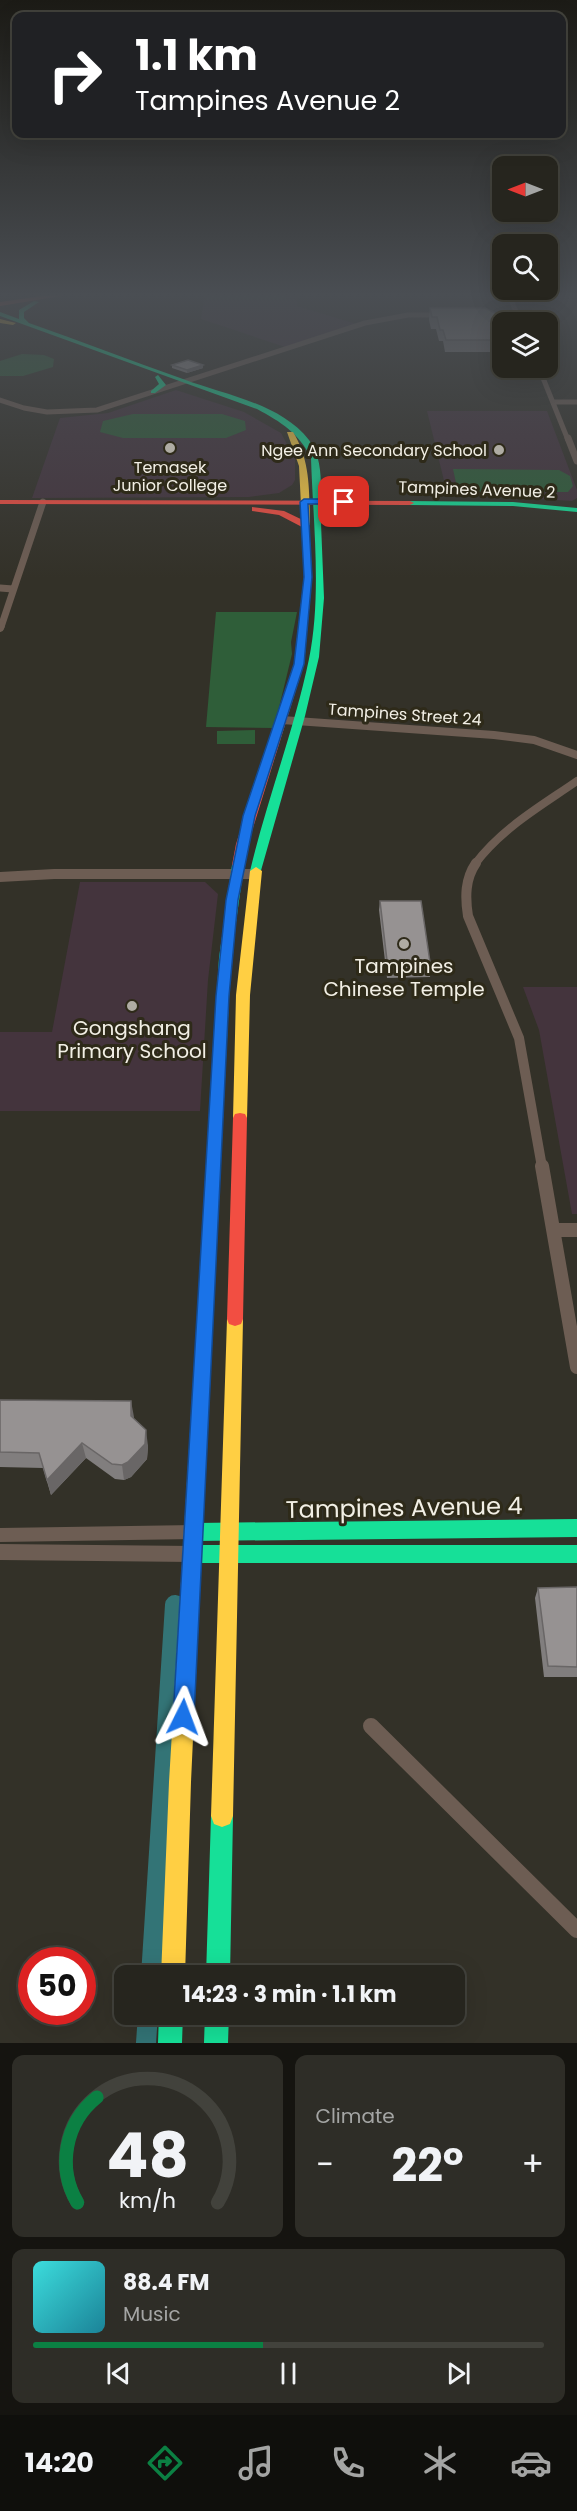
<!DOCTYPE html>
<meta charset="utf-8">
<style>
:root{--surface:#26251e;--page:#2e2d27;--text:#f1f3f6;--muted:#a4a5a4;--line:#42423c;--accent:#0b8043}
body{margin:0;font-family:Poppins,sans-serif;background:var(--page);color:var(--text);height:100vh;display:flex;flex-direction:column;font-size:22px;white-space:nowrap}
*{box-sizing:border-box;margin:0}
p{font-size:20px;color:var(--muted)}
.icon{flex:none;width:33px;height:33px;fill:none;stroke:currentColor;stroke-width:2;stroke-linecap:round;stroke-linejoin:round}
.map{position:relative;height:2043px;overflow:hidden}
.panel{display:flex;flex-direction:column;gap:12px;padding:12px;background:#151410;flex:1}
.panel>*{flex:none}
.hud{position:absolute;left:12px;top:12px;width:554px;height:126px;border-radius:12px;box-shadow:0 6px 24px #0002,0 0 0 2px var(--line);background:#202124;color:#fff;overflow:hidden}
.needle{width:39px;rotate:270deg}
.fabs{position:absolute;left:492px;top:156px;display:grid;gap:12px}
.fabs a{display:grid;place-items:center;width:66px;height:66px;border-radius:12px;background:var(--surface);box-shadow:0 6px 24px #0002,0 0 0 2px var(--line);font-size:30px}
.speed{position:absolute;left:18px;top:1947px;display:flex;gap:12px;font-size:30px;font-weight:700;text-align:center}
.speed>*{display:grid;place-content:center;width:78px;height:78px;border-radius:50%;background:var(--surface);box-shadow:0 6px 24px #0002,0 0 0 2px var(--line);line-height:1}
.speed .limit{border:9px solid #d22;background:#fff;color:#111}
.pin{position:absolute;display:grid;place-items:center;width:51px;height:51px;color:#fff;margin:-26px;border-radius:12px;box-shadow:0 3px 9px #0006}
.me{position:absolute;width:66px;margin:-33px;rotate:3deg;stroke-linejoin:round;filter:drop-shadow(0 0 4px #0008)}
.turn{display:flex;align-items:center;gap:21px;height:126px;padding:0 24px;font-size:27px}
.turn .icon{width:78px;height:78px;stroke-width:2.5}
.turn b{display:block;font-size:42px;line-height:51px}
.big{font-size:45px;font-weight:700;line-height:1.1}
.panel .tile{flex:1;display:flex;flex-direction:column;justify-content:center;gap:9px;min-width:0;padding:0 21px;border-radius:12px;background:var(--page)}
.panel .dial{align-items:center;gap:0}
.dial svg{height:156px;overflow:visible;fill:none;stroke:var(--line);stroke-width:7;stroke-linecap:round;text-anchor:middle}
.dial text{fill:var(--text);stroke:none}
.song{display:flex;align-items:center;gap:18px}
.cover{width:72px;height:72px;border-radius:9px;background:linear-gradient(135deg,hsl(180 70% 55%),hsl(190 70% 35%))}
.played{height:6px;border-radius:3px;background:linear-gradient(90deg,var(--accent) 45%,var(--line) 45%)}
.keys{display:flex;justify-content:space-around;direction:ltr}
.heat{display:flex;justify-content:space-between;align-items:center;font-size:33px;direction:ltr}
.panel .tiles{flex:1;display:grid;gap:12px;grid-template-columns:1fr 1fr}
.tile:last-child{grid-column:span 2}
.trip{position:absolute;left:114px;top:1965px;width:351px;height:60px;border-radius:12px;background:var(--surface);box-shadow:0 6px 24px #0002,0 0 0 2px var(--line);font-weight:700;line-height:60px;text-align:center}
.menu{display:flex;height:96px;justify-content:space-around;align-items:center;background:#0f0f0c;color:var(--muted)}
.menu .icon{width:42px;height:42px}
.menu .selected{color:var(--accent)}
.menu b{font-size:27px;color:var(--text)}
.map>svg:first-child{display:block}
.education{fill:#44343d}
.green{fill:#2f5e39}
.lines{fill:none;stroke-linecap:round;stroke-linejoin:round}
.canal{stroke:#337476;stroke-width:20}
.street-far5{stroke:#6d5d53;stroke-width:5}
.street-far4{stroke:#6d5d53;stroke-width:7}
.street-far3{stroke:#6d5d53;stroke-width:8}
.street-far2{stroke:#6d5d53;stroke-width:10}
.street-far1{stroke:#6d5d53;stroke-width:14}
.street{stroke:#6d5d53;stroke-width:16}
.fast{fill:#16e098;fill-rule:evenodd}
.slow{fill:#ffcf43;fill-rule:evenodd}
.jam{fill:#f24e42;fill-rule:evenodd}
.wall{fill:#817e7e}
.shaded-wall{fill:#696666}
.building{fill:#969292;stroke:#696666;stroke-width:1.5}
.route{fill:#1a73e8;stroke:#114b97;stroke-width:1.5}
.poi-dot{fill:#afaca3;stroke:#2e2a19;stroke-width:2}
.labels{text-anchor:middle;stroke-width:6;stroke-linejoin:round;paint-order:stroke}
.far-poi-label{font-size:16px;fill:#f2efe5;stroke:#2e2a19;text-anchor:end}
.far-street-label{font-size:16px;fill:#f2efe5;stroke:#2e2a19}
.poi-label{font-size:20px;fill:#f2efe5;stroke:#2e2a19}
.near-street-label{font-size:24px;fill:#f2efe5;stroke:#2e2a19}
</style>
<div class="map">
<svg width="577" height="2043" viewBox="0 0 577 2043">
<rect width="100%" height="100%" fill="#333128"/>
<!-- education -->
<path class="education" d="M 205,292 L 297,292 L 297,306 L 356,324 L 285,347 L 201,319 Z
M 519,292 L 577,292 L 577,300 L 522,300 Z
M 176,390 L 244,412 L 281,433 L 295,459 L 295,480 L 292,485 L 279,493 L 249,497 L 32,498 L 60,418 L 108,413 Z
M 427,411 L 547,411 L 577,490 L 577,498 L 572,501 L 556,500 L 447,493 Z
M 80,882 L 205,882 L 218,894 L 208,980 L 200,1111 L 0,1111 L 0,1032 L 52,1032 Z
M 523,987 L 577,987 L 577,1214 L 572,1214 L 539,1030 Z"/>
<!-- green -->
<path class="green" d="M 208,292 L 286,292 L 286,299 L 207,299 Z
M 22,354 L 44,355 L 54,359 L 53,367 L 23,376 L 0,376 L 0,361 Z
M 133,414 L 222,414 L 245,421 L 246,430 L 226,438 L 123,438 L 100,432 L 103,421 Z
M 453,469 L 559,470 L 570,476 L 573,486 L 568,492 L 458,492 Z
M 216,612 L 297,612 L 291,642 L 292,654 L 274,728 L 206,727 Z
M 255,730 L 255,744 L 217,744 L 217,731 Z"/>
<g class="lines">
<!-- canal -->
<path class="canal" d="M 151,1976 L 175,1605
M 146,2043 L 148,2014"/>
<!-- street-far5 -->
<path class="street-far5" d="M 508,292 L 520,322
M 493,315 L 516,315
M 539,368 L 568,440
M 0,400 L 24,408 L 47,412 L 97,410 L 365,323 L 408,315 L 442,315
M 554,402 L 577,402"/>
<!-- street-far4 -->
<path class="street-far4" d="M 568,438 L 577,461
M 0,588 L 13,589
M 1,627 L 43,502"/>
<!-- street-far3 -->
<path class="street-far3" d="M 0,628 L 1,625
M 282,720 L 494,735 L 534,740 L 577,755
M 475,864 C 502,828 541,806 577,781"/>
<!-- street-far2 -->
<path class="street-far2" d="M 476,863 C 465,879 465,897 468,916 L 519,1038 L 542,1167
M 0,877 L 54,874 L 256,874"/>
<!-- street-far1 -->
<path class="street-far1" d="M 542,1166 L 577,1367
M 555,1230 L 577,1230
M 0,1535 L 195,1532
M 0,1552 L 81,1553"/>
<!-- street -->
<path class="street" d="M 0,1552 L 193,1554
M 371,1726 L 577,1930"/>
<!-- fast -->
<path class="fast" d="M 34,301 L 39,302 L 24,312 L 24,318 L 29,323 C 80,341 132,361 183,379 C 225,395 280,403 309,440 C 325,460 320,492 321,515 L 358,506 L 362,508 L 327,519 L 321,523 L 324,598 L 319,657 L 305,716 L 260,874 L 252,874 L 250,871 C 267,799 294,731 309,659 C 322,595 313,522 311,458 C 299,433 281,422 257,409 L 0,316 L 0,312 L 19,319 L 19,310 Z
M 158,375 L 166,385 L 155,393 L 151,393 L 151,391 L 159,384 L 155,377 Z
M 407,501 L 513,502 L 577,508 L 577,512 L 513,506 L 410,505 L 406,503 Z
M 238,861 L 244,865 L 231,958 L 205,1481 L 203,1487 L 196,1490 L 189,1487 L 187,1481 L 219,958 L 232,865 Z
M 577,1519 L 577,1537 L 195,1541 L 188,1539 L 186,1532 L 188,1525 L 195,1523 Z
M 193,1545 L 577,1545 L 577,1563 L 193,1563 L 186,1561 L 183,1554 L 186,1547 Z
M 222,1805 L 230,1808 L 233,1816 L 230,1976 L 206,1976 L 211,1816 L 214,1808 Z
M 159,2014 L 183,2014 L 182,2043 L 158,2043 Z
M 205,2014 L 229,2014 L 228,2043 L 204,2043 Z"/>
<!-- slow -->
<path class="slow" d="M 0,319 L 16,323 L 13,325 L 0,323 Z
M 287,432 L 293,432 C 311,461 309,492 310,525 L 306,527 L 302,525 L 299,466 Z
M 256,867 L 262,871 L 250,995 L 247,1118 L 245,1122 L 235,1122 L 233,1118 L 236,995 L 250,871 Z
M 235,1312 L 241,1314 L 243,1319 L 233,1816 L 230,1824 L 222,1827 L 214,1824 L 211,1816 L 227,1319 L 229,1314 Z
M 196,1472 L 203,1475 L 205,1481 L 191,1782 L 185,1976 L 161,1976 L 169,1782 L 187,1481 L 189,1475 Z"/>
<!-- jam -->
<path class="jam" d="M 70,292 L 86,292 L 0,306 L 0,302 Z
M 0,500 L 410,501 L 414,503 L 410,505 L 0,504 Z
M 252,507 L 284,511 L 309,523 L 312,577 L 304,664 L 248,844 L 244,865 L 238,869 L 232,865 L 236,844 L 294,664 L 304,577 L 302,527 L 279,515 L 252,511 Z
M 240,1113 L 245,1114 L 247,1118 L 243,1319 L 241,1324 L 235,1326 L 229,1324 L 227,1319 L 233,1118 L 235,1114 Z"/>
</g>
<!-- wall -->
<path class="wall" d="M 430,308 L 502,322 L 502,352 L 445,352 L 443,341 L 439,341 L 436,329 L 431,329 L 429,320 Z
M 172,365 L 203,368 L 187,373 L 172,368 Z
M 380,901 L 431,969 L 430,977 L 387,978 L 379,910 Z
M 0,1400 L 134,1419 L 148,1446 L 147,1459 L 131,1477 L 124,1480 L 115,1479 L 86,1458 L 51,1495 L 43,1468 L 0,1467 Z
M 577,1587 L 577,1677 L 544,1677 L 535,1598 L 538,1588 Z"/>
<!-- shaded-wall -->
<path class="shaded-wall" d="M 203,365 L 203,368 L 187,373 L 187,370 Z
M 131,1401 L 134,1417 L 134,1432 L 131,1416 Z
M 146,1430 L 148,1446 L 147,1459 L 131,1477 L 124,1480 L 122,1465 Z
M 82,1443 L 86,1458 L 51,1495 L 47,1480 Z"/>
<!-- building -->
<path class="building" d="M 430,308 L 485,308 L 495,313 L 507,315 L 510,322 L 502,322 L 502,340 L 446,340 L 443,330 L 440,330 L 437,317 L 432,317 Z
M 188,360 L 203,365 L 187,370 L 172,365 Z
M 380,901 L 421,901 L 431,969 L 388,969 Z
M 0,1400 L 131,1401 L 131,1416 L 146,1430 L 145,1444 L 128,1462 L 122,1465 L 112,1464 L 82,1443 L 47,1480 L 39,1453 L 0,1452 Z
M 577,1587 L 577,1667 L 548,1666 L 538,1588 Z"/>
<!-- sky -->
<linearGradient id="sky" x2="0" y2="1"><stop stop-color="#1c1b16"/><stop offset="0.51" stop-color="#4a4e53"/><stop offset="1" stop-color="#4a4e53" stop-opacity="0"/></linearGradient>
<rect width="577" height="578" fill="url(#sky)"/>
<!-- route -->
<path class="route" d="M 304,499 L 344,499 L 348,502 L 344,504 L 308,504 L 312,577 L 304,664 L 255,816 L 238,900 L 229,996 L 194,1717 L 191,1725 L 183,1728 L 176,1725 L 173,1717 L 216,996 L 226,900 L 243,816 L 294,664 L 304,577 L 300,502 Z"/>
<!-- markers -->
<g class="poi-dot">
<circle cx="170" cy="448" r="6"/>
<circle cx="499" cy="450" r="6"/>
<circle cx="404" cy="944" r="6"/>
<circle cx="132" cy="1006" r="6"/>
</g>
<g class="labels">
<!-- far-poi labels -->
<g class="far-poi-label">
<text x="487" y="456">Ngee Ann Secondary School</text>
<text x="170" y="473" text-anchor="middle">Temasek<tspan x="170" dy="18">Junior College</tspan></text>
</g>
<!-- far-street labels -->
<g class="far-street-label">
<text transform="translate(477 489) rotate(2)" y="6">Tampines Avenue 2</text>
<text transform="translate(405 714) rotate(4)" y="6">Tampines Street 24</text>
</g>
<!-- poi labels -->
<g class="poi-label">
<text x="404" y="973">Tampines<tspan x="404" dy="23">Chinese Temple</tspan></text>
<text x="132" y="1035">Gongshang<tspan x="132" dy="23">Primary School</tspan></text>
</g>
<!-- near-street labels -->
<g class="near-street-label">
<text transform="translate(404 1508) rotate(-1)" y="8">Tampines Avenue 4</text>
</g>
</g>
</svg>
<div class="fabs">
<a><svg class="needle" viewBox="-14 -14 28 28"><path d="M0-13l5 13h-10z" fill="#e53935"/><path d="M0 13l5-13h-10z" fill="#a4a5a4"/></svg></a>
<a><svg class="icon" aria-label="search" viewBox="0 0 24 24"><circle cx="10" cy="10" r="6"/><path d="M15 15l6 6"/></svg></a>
<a><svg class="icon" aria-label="layers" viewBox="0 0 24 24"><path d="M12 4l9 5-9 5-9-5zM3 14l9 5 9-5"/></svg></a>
</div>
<div class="speed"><div class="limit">50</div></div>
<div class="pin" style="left:344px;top:502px;background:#d93025"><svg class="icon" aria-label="arrive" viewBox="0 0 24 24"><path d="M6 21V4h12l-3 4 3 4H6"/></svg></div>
<svg class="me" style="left:183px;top:1717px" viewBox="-20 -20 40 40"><path d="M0-17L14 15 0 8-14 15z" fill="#1a73e8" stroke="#fff" stroke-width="4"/></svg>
<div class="trip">14:23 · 3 min · 1.1 km</div>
<div class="hud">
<div class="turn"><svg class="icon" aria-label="right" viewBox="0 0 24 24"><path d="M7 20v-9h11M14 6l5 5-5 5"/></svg><div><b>1.1 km</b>Tampines Avenue 2</div></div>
</div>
</div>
<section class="panel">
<div class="tiles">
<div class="tile dial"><svg viewBox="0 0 100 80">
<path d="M14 69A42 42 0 1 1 86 69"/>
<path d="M14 69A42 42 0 0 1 24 15" stroke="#0b8043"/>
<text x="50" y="56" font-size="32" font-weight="700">48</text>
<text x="50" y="72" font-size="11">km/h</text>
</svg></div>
<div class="tile"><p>Climate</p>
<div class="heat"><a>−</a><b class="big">22°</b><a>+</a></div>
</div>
<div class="tile">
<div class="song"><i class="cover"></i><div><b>88.4 FM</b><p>Music</p></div></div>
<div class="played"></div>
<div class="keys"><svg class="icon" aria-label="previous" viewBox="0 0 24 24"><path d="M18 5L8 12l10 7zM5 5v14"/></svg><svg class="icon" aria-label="pause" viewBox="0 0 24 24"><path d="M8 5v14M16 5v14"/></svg><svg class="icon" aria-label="next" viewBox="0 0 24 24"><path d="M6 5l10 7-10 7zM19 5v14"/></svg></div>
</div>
</div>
</section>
<nav class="menu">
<b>14:20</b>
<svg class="icon selected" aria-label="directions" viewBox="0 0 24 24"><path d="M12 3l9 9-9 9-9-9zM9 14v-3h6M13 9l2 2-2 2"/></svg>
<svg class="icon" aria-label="music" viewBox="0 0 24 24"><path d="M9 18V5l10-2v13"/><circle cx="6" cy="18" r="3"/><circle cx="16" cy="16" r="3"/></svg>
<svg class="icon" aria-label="phone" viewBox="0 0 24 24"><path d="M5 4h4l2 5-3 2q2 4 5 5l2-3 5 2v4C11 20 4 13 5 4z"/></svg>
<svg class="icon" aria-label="climate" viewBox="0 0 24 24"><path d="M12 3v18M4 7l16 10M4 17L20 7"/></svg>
<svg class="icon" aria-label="car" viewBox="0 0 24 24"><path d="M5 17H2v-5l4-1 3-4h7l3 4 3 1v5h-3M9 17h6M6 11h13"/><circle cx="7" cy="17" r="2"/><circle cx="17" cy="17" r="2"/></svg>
</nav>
